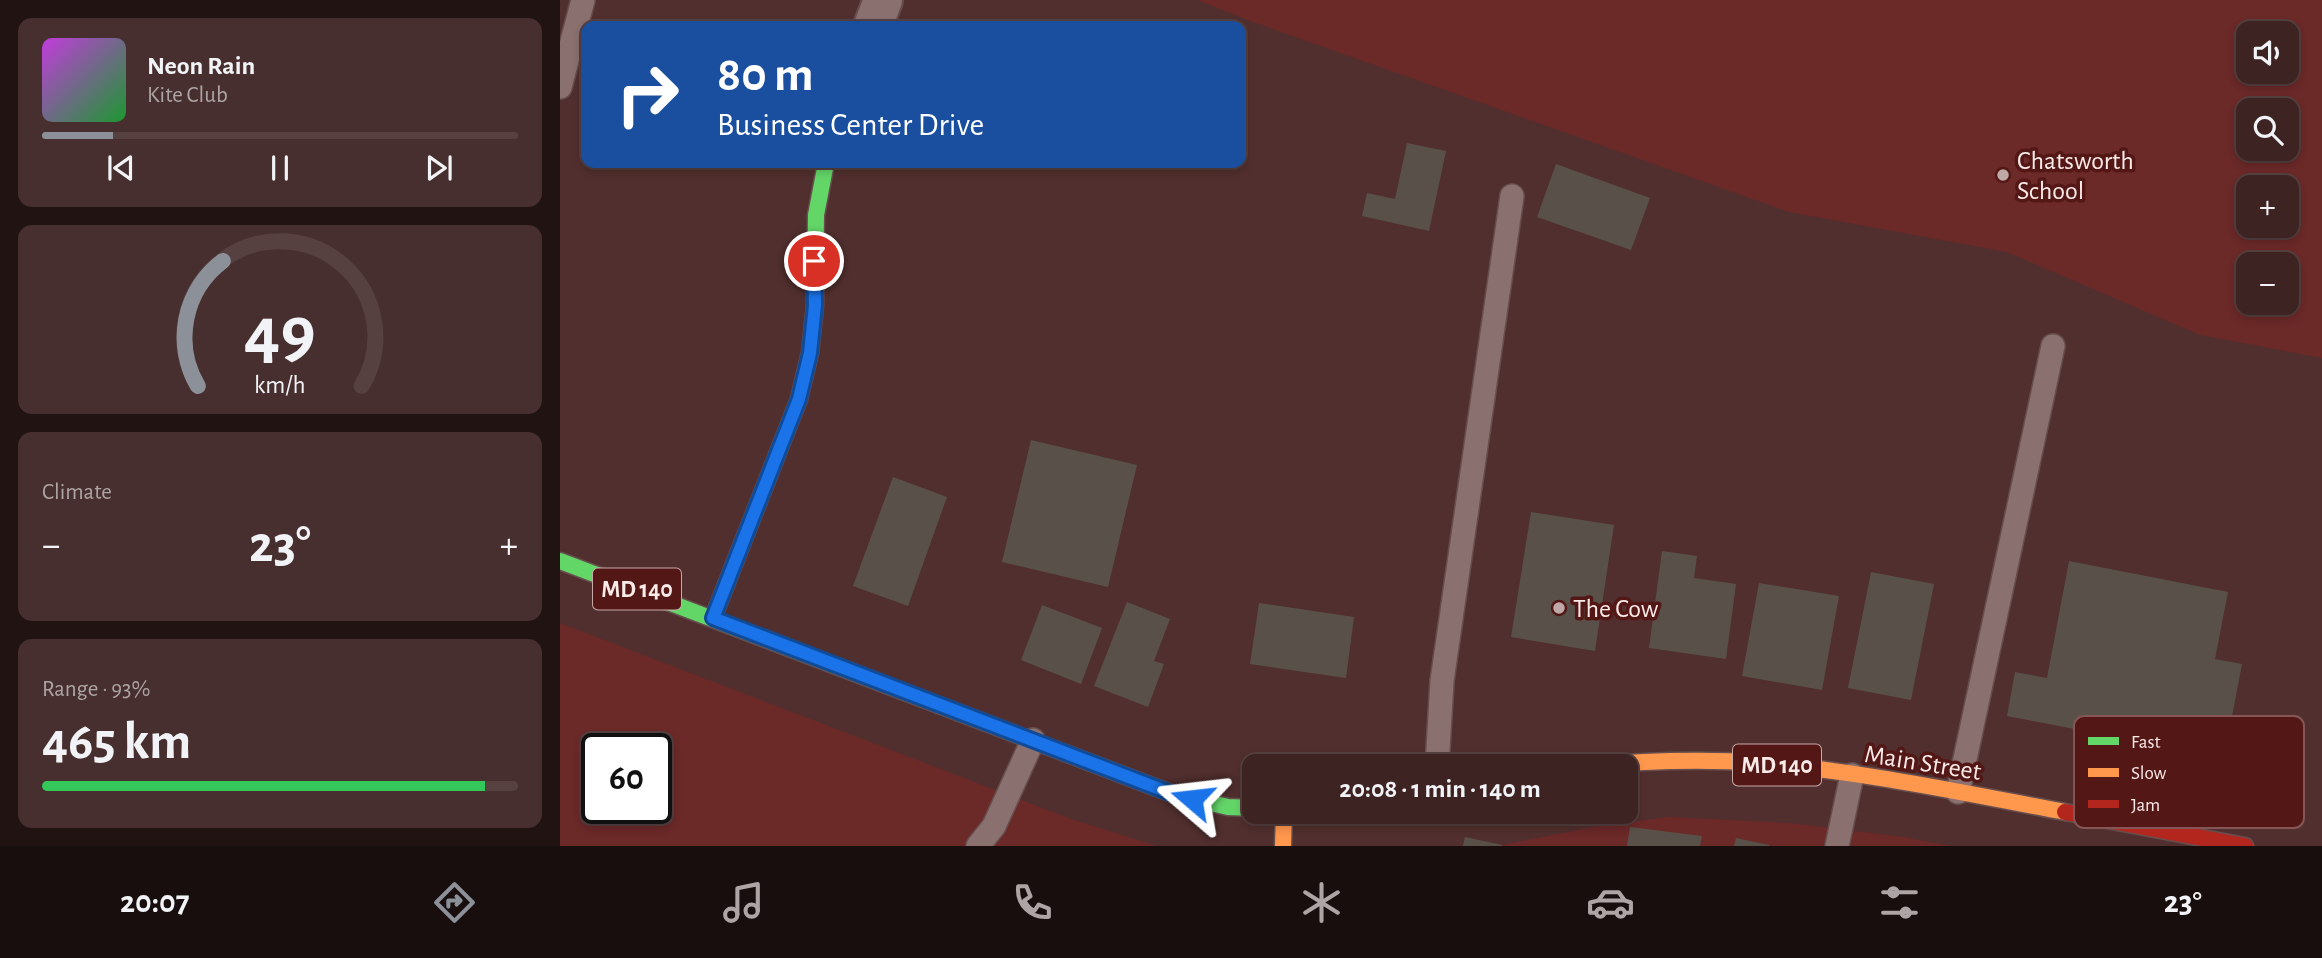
<!DOCTYPE html>
<meta charset="utf-8">
<style>
:root{--surface:#3d2322;--page:#482f2f;--text:#f1f3f6;--muted:#ada4a5;--line:#564040;--accent:#8c9099}
body{margin:0;font-family:"Alegreya Sans",sans-serif;background:var(--page);color:var(--text);height:100vh;display:flex;flex-direction:column;font-size:26px;white-space:nowrap}
*{box-sizing:border-box;margin:0}
p{font-size:23px;color:var(--muted)}
.icon{flex:none;width:38px;height:38px;fill:none;stroke:currentColor;stroke-width:2;stroke-linecap:round;stroke-linejoin:round}
.map{position:relative;flex:1;overflow:hidden}
.details{display:flex;flex-direction:column;gap:18px;padding:18px;background:#221313;width:560px}
.details>*{flex:none}
.hud{position:absolute;left:21px;top:21px;width:665px;height:147px;border-radius:14px;box-shadow:0 4px 10px #0003,0 0 0 2px var(--line);background:#1a4fa0;color:#fff;overflow:hidden}
.tools{position:absolute;left:1676px;top:21px;display:grid;gap:14px}
.tools a{display:grid;place-items:center;width:63px;height:63px;border-radius:14px;background:var(--surface);box-shadow:0 4px 10px #0003,0 0 0 2px var(--line);font-size:35px}
.speed{position:absolute;left:21px;top:733px;display:flex;gap:14px;font-size:35px;font-weight:700;text-align:center}
.speed>*{display:grid;place-content:center;width:91px;height:91px;border-radius:50%;background:var(--surface);box-shadow:0 4px 10px #0003,0 0 0 2px var(--line);line-height:1}
.speed .limit{border:4px solid #111;border-radius:10px;background:#fff;color:#111}
.pin{position:absolute;display:grid;place-items:center;width:60px;height:60px;color:#fff;margin:-30px;border:4px solid #fff;border-radius:50%;box-shadow:0 2px 7px #0007}
.me{position:absolute;width:77px;margin:-38px;rotate:287deg;stroke-linejoin:round;filter:drop-shadow(0 0 5px #0008)}
.turn{display:flex;align-items:center;gap:24px;height:147px;padding:0 21px;font-size:32px}
.turn .icon{width:91px;height:91px;stroke-width:2.5}
.turn b{display:block;font-size:49px;line-height:60px}
.big{font-size:52px;font-weight:700;line-height:1.1}
.details .tile{flex:1;display:flex;flex-direction:column;justify-content:center;gap:10px;min-width:0;padding:0 24px;border-radius:14px;background:var(--page)}
.details .dial{align-items:center;gap:0}
.dial svg{height:182px;overflow:visible;fill:none;stroke:var(--line);stroke-width:7;stroke-linecap:round;text-anchor:middle}
.dial text{fill:var(--text);stroke:none}
.song{display:flex;align-items:center;gap:21px}
.cover{width:84px;height:84px;border-radius:10px;background:linear-gradient(135deg,hsl(290 70% 55%),hsl(130 70% 35%))}
.played{height:7px;border-radius:4px;background:linear-gradient(90deg,var(--accent) 15%,var(--line) 15%)}
.keys{display:flex;justify-content:space-around;direction:ltr}
.heat{display:flex;justify-content:space-between;align-items:center;font-size:38px;direction:ltr}
.charge{height:10px;border-radius:5px;background:linear-gradient(90deg,#34c759 93%,var(--line) 0)}
.trip{position:absolute;left:682px;top:754px;width:396px;height:70px;border-radius:14px;background:var(--surface);box-shadow:0 4px 10px #0003,0 0 0 2px var(--line);font-weight:700;line-height:70px;text-align:center}
.menu{display:flex;height:112px;justify-content:space-around;align-items:center;background:#180e0e;color:var(--muted)}
.menu .icon{width:49px;height:49px}
.menu .on{color:var(--accent)}
.menu b{font-size:32px;color:var(--text)}
main{display:flex;flex:1;min-height:0}
.map>svg:first-child{display:block}
.built{fill:#6b2928;fill-rule:evenodd}
.building{fill:#595149}
.lines{fill:none;stroke-linecap:round;stroke-linejoin:round}
.lane-casing{stroke:#674e4e;stroke-width:26}
.street-casing{stroke:#674e4e;stroke-width:42}
.fast-casing{stroke:#674e4e;stroke-width:19}
.slow-casing{stroke:#674e4e;stroke-width:19}
.jam-casing{stroke:#674e4e;stroke-width:19}
.lane{stroke:#8a706f;stroke-width:23}
.street{stroke:#8a706f;stroke-width:38}
.fast{stroke:#63d668;stroke-width:16}
.slow{stroke:#ff974d;stroke-width:16}
.jam{stroke:#b3261e;stroke-width:16}
.route-casing{stroke:#114b97;stroke-width:18}
.route{stroke:#1a73e8;stroke-width:12}
.poi-dot{fill:#bfa9a7;stroke:#531716;stroke-width:2.5}
.labels{text-anchor:middle;stroke-width:7;stroke-linejoin:round;paint-order:stroke}
.shield{fill:#531716;stroke:#c8aba9;stroke-width:2}
.shield-label{font-size:24px;font-weight:bold;fill:#faeae8}
.poi-label{font-size:26px;fill:#faeae8;stroke:#531716;text-anchor:start}
.street-label{font-size:26px;fill:#faeae8;stroke:#531716}
.key{fill:#531716;stroke:#855655;stroke-width:2}
.key-label{font-size:19px;fill:#faeae8}
</style>
<main>
<section class="details">
<div class="tile">
<div class="song"><i class="cover"></i><div><b>Neon Rain</b><p>Kite Club</p></div></div>
<div class="played"></div>
<div class="keys"><svg class="icon" aria-label="previous" viewBox="0 0 24 24"><path d="M18 5L8 12l10 7zM5 5v14"/></svg><svg class="icon" aria-label="pause" viewBox="0 0 24 24"><path d="M8 5v14M16 5v14"/></svg><svg class="icon" aria-label="next" viewBox="0 0 24 24"><path d="M6 5l10 7-10 7zM19 5v14"/></svg></div>
</div>
<div class="tile dial"><svg viewBox="0 0 100 80">
<path d="M14 69A42 42 0 1 1 86 69"/>
<path d="M14 69A42 42 0 0 1 25 14" stroke="#8c9099"/>
<text x="50" y="56" font-size="32" font-weight="700">49</text>
<text x="50" y="72" font-size="11">km/h</text>
</svg></div>
<div class="tile"><p>Climate</p>
<div class="heat"><a>−</a><b class="big">23°</b><a>+</a></div>
</div>
<div class="tile"><p>Range · 93%</p><b class="big">465 km</b><div class="charge"></div></div>
</section>
<div class="map">
<svg width="1762" height="846" viewBox="0 0 1762 846">
<rect width="100%" height="100%" fill="#512f2e"/>
<!-- built -->
<path class="built" d="M 637,0 L 1762,0 L 1762,358 L 1640,335 L 1447,252 L 1229,212 L 696,23 ZM 1689,33 L 1727,33 L 1727,72 L 1689,72 ZM 1689,110 L 1727,110 L 1727,149 L 1689,149 ZM 1689,187 L 1727,187 L 1727,226 L 1689,226 ZM 1689,264 L 1727,264 L 1727,303 L 1689,303 Z
M 0,623 L 511,819 L 597,846 L 0,846 ZM 37,749 L 96,749 L 96,808 L 37,808 Z
M 1108,817 L 1230,823 L 1343,837 L 1391,846 L 937,846 L 1033,827 Z"/>
<!-- building -->
<path class="building" d="M 847,143 L 886,151 L 869,231 L 802,216 L 807,193 L 835,199 Z
M 996,164 L 1090,198 L 1071,250 L 977,217 Z
M 471,440 L 577,465 L 548,587 L 442,562 Z
M 333,477 L 387,497 L 348,606 L 293,586 Z
M 971,512 L 1054,525 L 1035,651 L 951,637 Z
M 1102,551 L 1137,556 L 1134,578 L 1176,584 L 1166,659 L 1089,648 Z
M 1509,561 L 1668,592 L 1655,659 L 1682,664 L 1664,758 L 1447,716 L 1455,672 L 1487,678 Z
M 1311,572 L 1374,584 L 1351,700 L 1288,688 Z
M 1199,583 L 1279,596 L 1262,690 L 1182,676 Z
M 567,602 L 610,619 L 594,661 L 604,664 L 588,707 L 534,686 Z
M 699,603 L 794,617 L 786,678 L 690,664 Z
M 482,605 L 542,628 L 521,684 L 461,660 Z
M 1070,827 L 1142,836 L 1140,846 L 1067,846 Z
M 905,837 L 942,845 L 942,846 L 903,846 Z
M 1176,838 L 1209,845 L 1209,846 L 1174,846 Z"/>
<g class="lines">
<!-- lane casing -->
<g class="lane-casing">
<path id="lane" d="M 0,87 L 23,0
M 877,766 L 882,681 L 952,196
M 1398,792 L 1493,346
M 418,846 L 434,826 L 473,740
M 1277,846 L 1292,775"/>
</g>
<!-- street casing -->
<g class="street-casing">
<path id="street" d="M 313,26 L 323,0"/>
</g>
<!-- fast casing -->
<g class="fast-casing">
<path id="fast" d="M 0,561 L 613,794 L 668,807 L 695,808
M 153,618 L 239,399 L 250,353 L 255,305 L 256,215 L 266,163"/>
</g>
<!-- slow casing -->
<g class="slow-casing">
<path id="slow" d="M 1028,766 C 1084,761 1143,759 1199,763 C 1302,771 1404,793 1505,812
M 723,846 L 724,812"/>
</g>
<!-- jam casing -->
<g class="jam-casing">
<path id="jam" d="M 1505,812 L 1685,846"/>
</g>
<!-- lane -->
<use href="#lane" class="lane"/>
<!-- street -->
<use href="#street" class="street"/>
<!-- fast -->
<use href="#fast" class="fast"/>
<!-- slow -->
<use href="#slow" class="slow"/>
<!-- jam -->
<use href="#jam" class="jam"/>
</g>
<g class="lines">
<!-- route casing -->
<g class="route-casing">
<path id="route" d="M 254,261 L 255,305 L 250,353 L 239,399 L 153,618 L 613,794 L 632,799"/>
</g>
<!-- route -->
<use href="#route" class="route"/>
</g>
<!-- markers -->
<g class="poi-dot">
<circle cx="1443" cy="175" r="7"/>
<circle cx="999" cy="608" r="7"/>
</g>
<g class="labels">
<!-- shield labels -->
<g class="shield">
<rect x="33" y="568.5" width="88" height="41" rx="5"/>
<rect x="1173" y="744.5" width="88" height="41" rx="5"/>
</g>
<g class="shield-label">
<text x="77" y="597">MD 140</text>
<text x="1217" y="773">MD 140</text>
</g>
<!-- poi labels -->
<g class="poi-label">
<text x="1457" y="169">Chatsworth<tspan x="1457" dy="30">School</tspan></text>
<text x="1013" y="617">The Cow</text>
</g>
<!-- street labels -->
<g class="street-label">
<text transform="translate(1363 762) rotate(9)" y="9">Main Street</text>
</g>
</g>
<!-- legend -->
<rect x="1514" y="716" width="230" height="112" rx="10" class="key"/>
<rect x="1528" y="737" width="31" height="8" fill="#63d668"/>
<rect x="1528" y="768" width="31" height="9" fill="#ff974d"/>
<rect x="1528" y="800" width="31" height="8" fill="#b3261e"/>
<g class="key-label">
<text x="1571" y="748">Fast</text>
<text x="1571" y="779">Slow</text>
<text x="1571" y="811">Jam</text>
</g>
</svg>
<div class="tools">
<a><svg class="icon" aria-label="sound" viewBox="0 0 24 24"><path d="M4 9h4l5-4v14l-5-4H4zM17 9q2 3 0 6"/></svg></a>
<a><svg class="icon" aria-label="search" viewBox="0 0 24 24"><circle cx="10" cy="10" r="6"/><path d="M15 15l6 6"/></svg></a>
<a>+</a>
<a>−</a>
</div>
<div class="speed"><div class="limit">60</div></div>
<div class="pin" style="left:254px;top:261px;background:#d93025"><svg class="icon" aria-label="arrive" viewBox="0 0 24 24"><path d="M6 21V4h12l-3 4 3 4H6"/></svg></div>
<svg class="me" style="left:632px;top:799px" viewBox="-20 -20 40 40"><path d="M0-17L14 15 0 8-14 15z" fill="#1a73e8" stroke="#fff" stroke-width="4"/></svg>
<div class="trip">20:08 · 1 min · 140 m</div>
<div class="hud">
<div class="turn"><svg class="icon" aria-label="right" viewBox="0 0 24 24"><path d="M7 20v-9h11M14 6l5 5-5 5"/></svg><div><b>80 m</b>Business Center Drive</div></div>
</div>
</div>
</main>
<nav class="menu">
<b>20:07</b>
<svg class="icon on" aria-label="directions" viewBox="0 0 24 24"><path d="M12 3l9 9-9 9-9-9zM9 14v-3h6M13 9l2 2-2 2"/></svg>
<svg class="icon" aria-label="music" viewBox="0 0 24 24"><path d="M9 18V5l10-2v13"/><circle cx="6" cy="18" r="3"/><circle cx="16" cy="16" r="3"/></svg>
<svg class="icon" aria-label="phone" viewBox="0 0 24 24"><path d="M5 4h4l2 5-3 2q2 4 5 5l2-3 5 2v4C11 20 4 13 5 4z"/></svg>
<svg class="icon" aria-label="climate" viewBox="0 0 24 24"><path d="M12 3v18M4 7l16 10M4 17L20 7"/></svg>
<svg class="icon" aria-label="car" viewBox="0 0 24 24"><path d="M5 17H2v-5l4-1 3-4h7l3 4 3 1v5h-3M9 17h6M6 11h13"/><circle cx="7" cy="17" r="2"/><circle cx="17" cy="17" r="2"/></svg>
<svg class="icon" aria-label="filters" viewBox="0 0 24 24"><path d="M4 7h16M4 17h16"/><circle cx="9" cy="7" r="2"/><circle cx="15" cy="17" r="2"/></svg>
<b>23°</b>
</nav>
